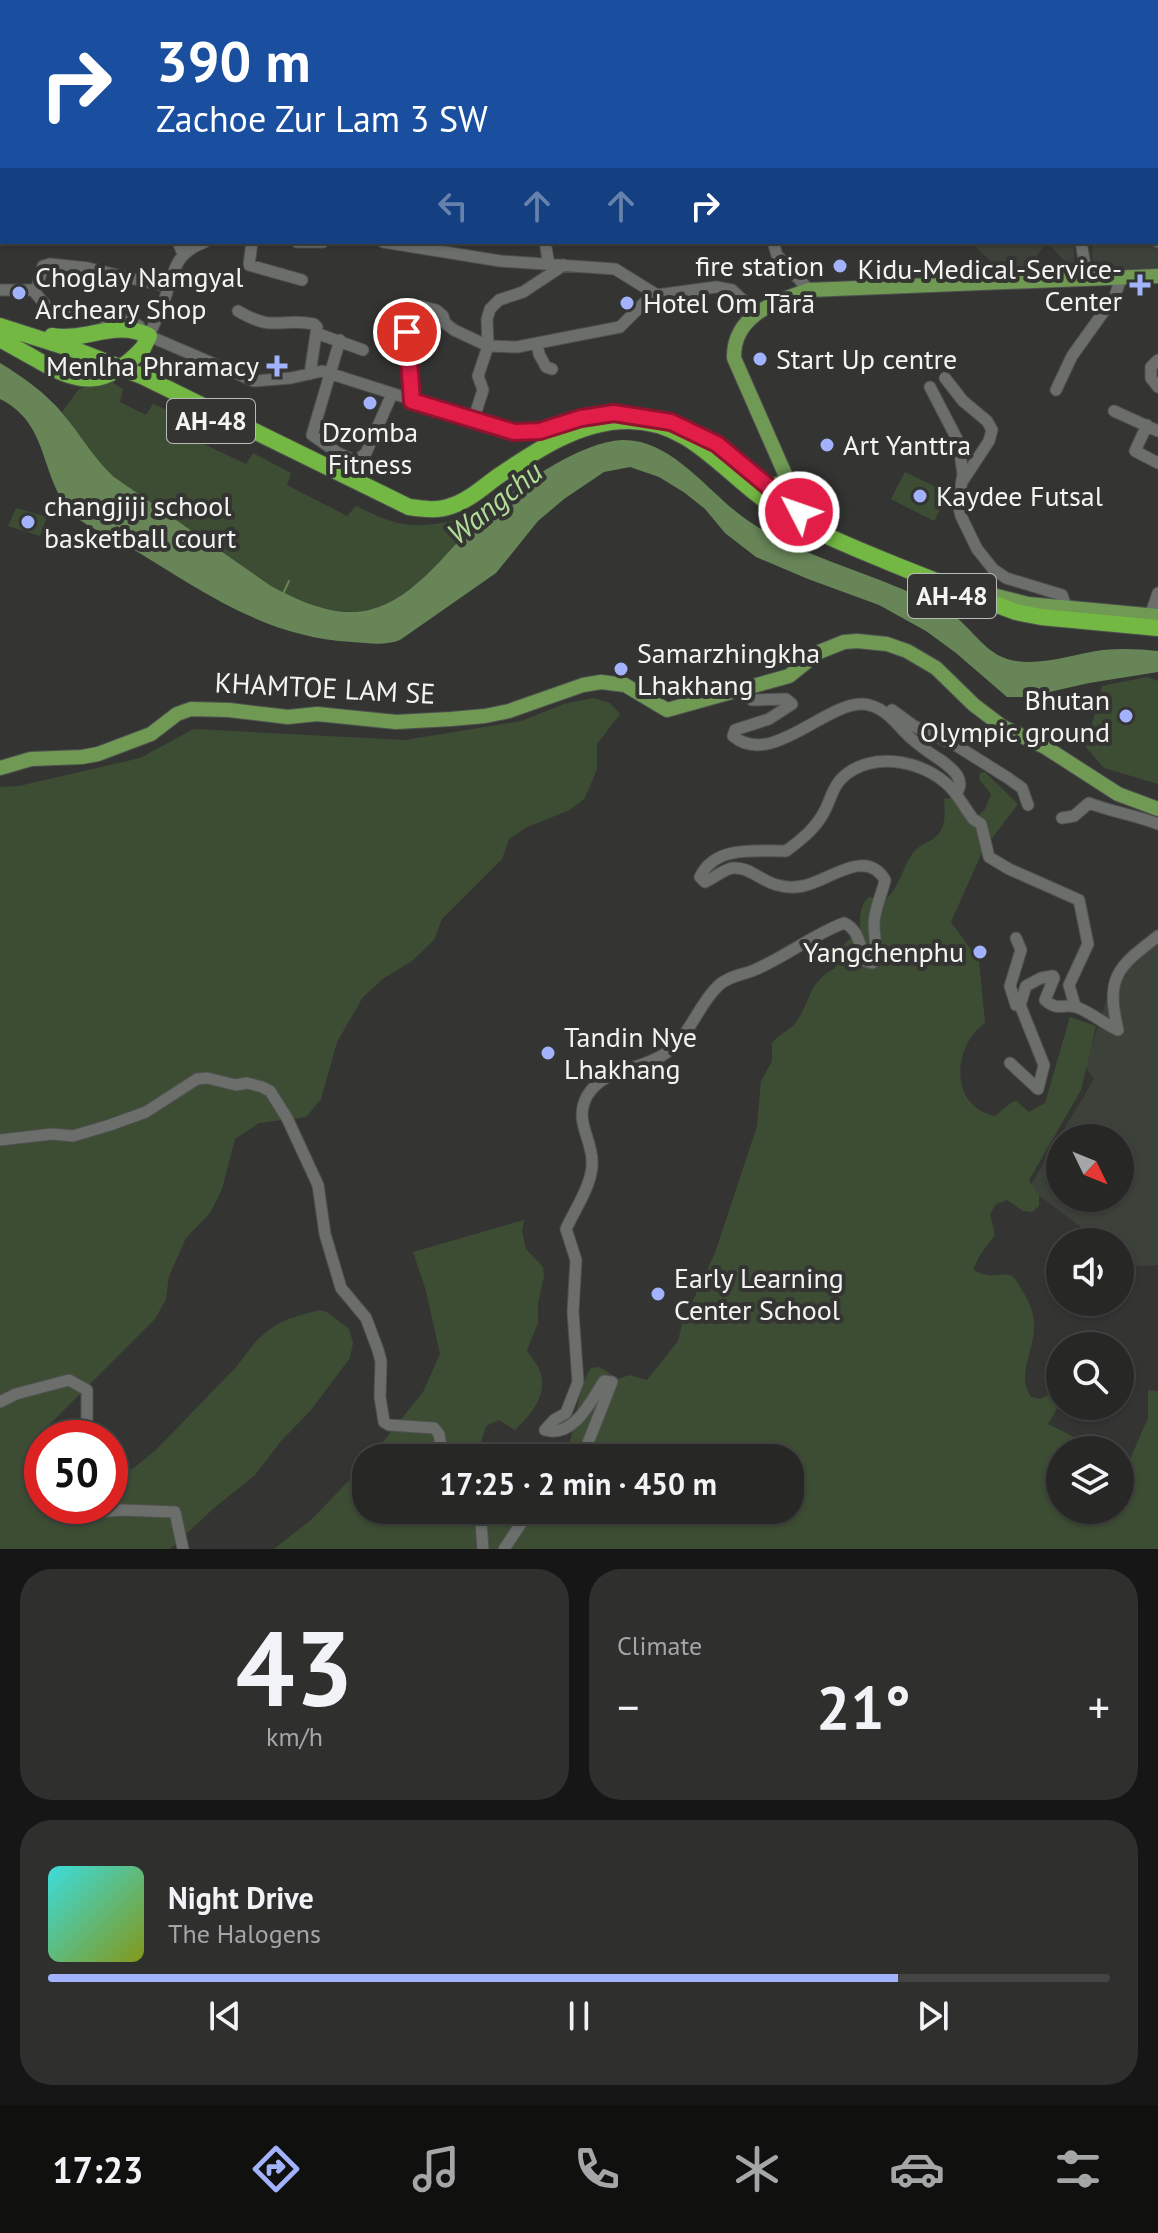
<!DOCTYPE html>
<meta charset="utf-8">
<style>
:root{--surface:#272826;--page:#2f302e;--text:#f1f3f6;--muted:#a4a6a7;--line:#434443;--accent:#a2b2fd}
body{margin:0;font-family:"PT Sans",sans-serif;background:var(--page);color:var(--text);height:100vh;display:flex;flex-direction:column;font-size:30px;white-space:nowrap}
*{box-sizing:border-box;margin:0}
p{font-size:26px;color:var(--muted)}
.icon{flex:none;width:44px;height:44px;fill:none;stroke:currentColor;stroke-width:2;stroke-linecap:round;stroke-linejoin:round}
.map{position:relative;height:1549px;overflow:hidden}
.sheet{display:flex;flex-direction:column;gap:20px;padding:20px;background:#151615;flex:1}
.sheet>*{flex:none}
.top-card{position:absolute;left:0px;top:0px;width:1158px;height:244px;box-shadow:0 2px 6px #0004,0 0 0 2px var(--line);background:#1a4fa0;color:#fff;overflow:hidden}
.needle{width:52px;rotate:133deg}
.fabs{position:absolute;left:1046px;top:1124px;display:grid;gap:16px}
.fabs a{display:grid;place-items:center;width:88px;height:88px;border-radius:50%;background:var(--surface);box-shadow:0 2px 6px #0004,0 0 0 2px var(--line);font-size:40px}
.speed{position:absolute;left:24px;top:1420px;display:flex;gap:16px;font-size:40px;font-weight:700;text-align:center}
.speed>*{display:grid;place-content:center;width:104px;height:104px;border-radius:50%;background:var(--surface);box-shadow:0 2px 6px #0004,0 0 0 2px var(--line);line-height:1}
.speed .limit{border:12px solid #d22;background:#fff;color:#111}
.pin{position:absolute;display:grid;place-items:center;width:68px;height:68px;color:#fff;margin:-34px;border:4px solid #fff;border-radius:50%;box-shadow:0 2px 8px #0007}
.me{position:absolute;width:88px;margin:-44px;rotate:311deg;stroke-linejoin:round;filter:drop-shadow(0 0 6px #0008)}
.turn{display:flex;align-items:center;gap:28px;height:168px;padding:0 24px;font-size:36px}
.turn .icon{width:104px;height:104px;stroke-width:2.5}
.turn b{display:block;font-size:56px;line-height:68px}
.lanes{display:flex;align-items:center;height:76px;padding:0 24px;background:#0003;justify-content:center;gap:40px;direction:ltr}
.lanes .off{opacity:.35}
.big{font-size:60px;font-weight:700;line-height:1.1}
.sheet .tile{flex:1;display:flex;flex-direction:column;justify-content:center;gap:12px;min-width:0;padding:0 28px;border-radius:32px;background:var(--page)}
.sheet .dial{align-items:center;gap:0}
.dial b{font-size:104px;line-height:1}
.song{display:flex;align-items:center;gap:24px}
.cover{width:96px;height:96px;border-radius:12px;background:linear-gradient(135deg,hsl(180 70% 55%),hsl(70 70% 35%))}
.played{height:8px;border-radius:4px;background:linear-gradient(90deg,var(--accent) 80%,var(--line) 80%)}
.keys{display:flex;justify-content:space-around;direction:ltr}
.heat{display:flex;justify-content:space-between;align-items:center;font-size:44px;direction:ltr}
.sheet .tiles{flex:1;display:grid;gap:20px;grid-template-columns:1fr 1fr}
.tile:last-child{grid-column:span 2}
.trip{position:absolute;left:352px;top:1444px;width:452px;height:80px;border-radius:32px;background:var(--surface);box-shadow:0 2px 6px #0004,0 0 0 2px var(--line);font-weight:700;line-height:80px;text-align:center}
.dock{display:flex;height:128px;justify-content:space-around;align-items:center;background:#10100f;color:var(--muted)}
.dock .icon{width:56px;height:56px}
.dock .current{color:var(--accent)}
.dock b{font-size:36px;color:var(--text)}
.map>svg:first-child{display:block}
.built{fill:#3c4139;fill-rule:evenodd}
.green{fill:#3d4d34}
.water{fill:#688558}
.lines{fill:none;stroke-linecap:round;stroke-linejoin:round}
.stream{stroke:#688558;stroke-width:2}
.minor-casing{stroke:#4f514f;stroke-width:13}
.major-casing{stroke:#4f514f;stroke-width:16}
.highway-casing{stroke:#4f514f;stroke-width:18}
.minor{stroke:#6c6e6b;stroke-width:11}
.major{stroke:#709a53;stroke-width:14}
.highway{stroke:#73b843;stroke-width:16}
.highway-bridge-casing{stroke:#4f514f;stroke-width:18;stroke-linecap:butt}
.highway-bridge{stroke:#73b843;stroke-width:16}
.route-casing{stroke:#92132f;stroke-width:20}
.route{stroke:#e11d48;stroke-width:14}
.poi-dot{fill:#a2b2fd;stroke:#343533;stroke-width:3}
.labels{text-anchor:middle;stroke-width:8;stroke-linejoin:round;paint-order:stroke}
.shield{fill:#343533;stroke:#babbb9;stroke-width:2}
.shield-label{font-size:26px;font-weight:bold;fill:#f4f5f3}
.poi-label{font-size:28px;fill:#f4f5f3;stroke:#343533;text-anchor:start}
.street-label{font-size:28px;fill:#f4f5f3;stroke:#343533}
.water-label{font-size:30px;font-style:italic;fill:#b1dd98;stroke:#343533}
</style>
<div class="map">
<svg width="1158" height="1549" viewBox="0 0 1158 1549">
<rect width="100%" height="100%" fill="#343533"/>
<!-- built -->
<path class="built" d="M 1156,63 L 1158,269 L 1093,272 L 1092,242 L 1156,242 Z
M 970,242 L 1041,242 L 1045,245 L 1027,268 L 998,268 Z
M 1046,242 L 1074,242 L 1074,264 L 1065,261 Z
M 1158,933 L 1158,1265 L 1144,1266 L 1132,1265 L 1120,1256 L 1120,1242 L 1101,1242 L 1029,1188 L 1094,1079 L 1085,1066 L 1117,968 ZM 1060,1138 L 1120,1138 L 1120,1198 L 1060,1198 Z"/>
<!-- green -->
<path class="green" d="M 32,0 L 168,0 L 34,2 Z
M 110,381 L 123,389 L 120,402 L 146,415 L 153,404 L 192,421 L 187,436 L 246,464 L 253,453 L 291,473 L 287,485 L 347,516 L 356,506 C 399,527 413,530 460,519 L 469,530 C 442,559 411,599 370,610 C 346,616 315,607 293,597 C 260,583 230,558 200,538 C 168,515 130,494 102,466 C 86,450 75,429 62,412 L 79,389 Z
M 905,472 L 948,493 L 934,521 L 891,499 Z
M 16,508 L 47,517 L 40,536 L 8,526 Z
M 1147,677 L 1158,681 L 1158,784 L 1104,768 L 1086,747 L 1102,686 Z
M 593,698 L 610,703 L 620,714 L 597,744 L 597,769 L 585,798 L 570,810 L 527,827 L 509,839 L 502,859 L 442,919 L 434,940 L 412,961 L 384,978 L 363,997 L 337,1042 L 321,1099 L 306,1117 L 259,1123 L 235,1139 L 222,1189 L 210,1213 L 186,1238 L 169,1276 L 166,1299 L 155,1319 L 49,1425 L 47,1438 L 42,1438 L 42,1448 L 33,1474 L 42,1506 L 110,1506 L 110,1479 L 135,1467 L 156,1450 L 236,1367 L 258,1339 L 274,1326 L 288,1319 L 319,1310 L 327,1312 L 349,1329 L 353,1343 L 350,1358 L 311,1410 L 281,1441 L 255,1475 L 214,1508 L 170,1549 L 0,1549 L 0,787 L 19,786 L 140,758 L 194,729 L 405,740 L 521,721 L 564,704 Z
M 985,772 L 1018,804 L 983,850 L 951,922 L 979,961 L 985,1023 C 952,1046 949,1107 995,1116 L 1012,1102 L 1016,1101 L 1029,1112 L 1045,1103 L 1070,1017 L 1096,1026 L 1081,1090 L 1029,1180 L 1039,1195 L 1039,1206 L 1032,1212 L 1023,1211 L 1007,1200 L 996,1204 L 990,1214 L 995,1235 L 980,1255 L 973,1269 C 991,1282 1005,1270 1013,1277 C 1017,1280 1020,1288 1023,1292 C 1053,1338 1010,1364 1031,1397 L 1040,1399 L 1048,1395 L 1054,1384 L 1053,1381 L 1060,1374 L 1060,1403 L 1048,1424 L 1086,1443 L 1083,1450 L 1060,1450 L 1060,1510 L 1120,1510 L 1120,1471 L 1128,1464 L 1148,1418 L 1148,1390 L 1158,1391 L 1158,1549 L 274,1549 L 312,1519 L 366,1463 L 366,1510 L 790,1510 L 790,1458 L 564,1458 C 577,1430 575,1394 591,1368 L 599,1367 L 619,1379 L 629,1375 L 647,1380 L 678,1341 L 682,1324 L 715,1253 L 757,1126 L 761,1081 L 772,1061 L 772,1043 C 779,1034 791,1030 797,1021 C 811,999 809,982 835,968 L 844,944 L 860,931 C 860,919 859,905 869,897 L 873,898 L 877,904 C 899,895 900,871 913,853 C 920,843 934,843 941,830 C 946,820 945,810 944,799 L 951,798 L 977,817 L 985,809 L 991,794 L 979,779 L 980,773 Z
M 524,1220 L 522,1231 L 526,1249 L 543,1267 L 544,1276 L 538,1303 L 538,1323 L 527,1350 C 531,1358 538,1364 540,1372 C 548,1395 531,1415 515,1430 L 499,1420 L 486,1426 L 481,1442 L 489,1458 L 370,1458 L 423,1392 L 440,1354 L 426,1291 L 413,1252 Z"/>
<!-- water -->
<path class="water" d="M 0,363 C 23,377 46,393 63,414 C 81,435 93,458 114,477 L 271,586 C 299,601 336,618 369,610 C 418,598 449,546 485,515 C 508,494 532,477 559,462 C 577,452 601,441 622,440 C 673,439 709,494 747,520 C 804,560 885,575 946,610 C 967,622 980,647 1002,657 C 1031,670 1073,654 1103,650 C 1122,648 1140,649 1158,651 L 1158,672 L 1089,683 L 1027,697 L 1007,697 L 956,653 L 926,631 L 879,605 L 808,579 L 756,557 L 725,533 L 705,509 L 685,493 L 659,477 L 630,467 L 604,472 L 564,499 L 538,521 L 496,573 L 400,640 C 385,646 368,643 352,642 C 262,637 200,589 126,545 C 109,535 87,528 73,514 C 39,479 51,424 0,399 Z"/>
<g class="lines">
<!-- stream -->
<path class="stream" d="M 283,594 L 289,581"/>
<!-- minor casing -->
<g class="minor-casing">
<path id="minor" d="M 442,0 L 443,2
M 968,0 L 971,2
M 15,2 L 16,0
M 366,2 L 367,0
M 389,2 L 390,0
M 649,2 L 651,0
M 1013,2 L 1014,0
M 1131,2 L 1133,0
M 0,4 L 2,4
M 0,58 L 2,57
M 1156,59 L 1158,59
M 0,156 L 2,156
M 1156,241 L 1158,242
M 178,242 L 183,254
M 205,242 C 175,253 175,269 166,295 C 162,309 154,323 149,336 L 254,381 L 291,378 L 322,371 L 514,432 C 554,430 590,411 631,414
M 252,242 L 249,265 L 302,280
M 297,242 L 323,242
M 383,242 L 500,261 L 615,269 L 657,295 L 716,287 L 732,290 L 757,313
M 545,242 L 549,265
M 773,242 L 777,255 L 809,290
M 1081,242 L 1087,277
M 0,290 L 33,290 L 47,307 L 54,310 L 132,322 L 139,326 L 139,331
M 36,291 L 43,266 L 50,264 L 88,268 L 168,287
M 238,311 C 275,333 280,317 314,324 L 317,327 L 310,374
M 316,333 L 363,350
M 340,340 L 312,435 L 338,453 L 356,461 L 366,453 L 392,394
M 537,343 L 539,354 L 546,367 L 552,369
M 1158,360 L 1151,367 L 1151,378 L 1158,387
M 945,378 L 963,401 L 987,421 L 992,430 L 989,441 L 962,482
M 930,387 L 958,441 L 963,474 L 958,504 L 961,516 L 977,549 L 993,569 L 1006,578 L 1062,595 L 1067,609
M 1056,390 L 1072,356 L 1115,296 L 1121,278
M 412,401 C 410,372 397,329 420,306 L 436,310 L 443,316 L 445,323 L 454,330 L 488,346 L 517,347 L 620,327 L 646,301 L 657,295
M 1114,411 L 1158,431
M 473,421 L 483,390 L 478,376 L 488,346 L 487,319 L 490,309 L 499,300 L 523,292 L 564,265
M 675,424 L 717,444 L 753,475 L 774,489
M 1147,425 L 1135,451 L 1158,463
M 1150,616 L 1158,593
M 892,710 L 914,726 L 957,746 L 1008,778 L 1022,788 L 1028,805
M 956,794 L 973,819 L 981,824 L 989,857 L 1009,869 L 1079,900 L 1088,944 L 1069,985 L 1075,1006
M 1062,818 L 1074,816 L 1089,803 C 1112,812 1135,815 1158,824
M 1016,938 L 1021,950 L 1010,986 L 1016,1005 L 1020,1005 L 1026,986 L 1041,978 L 1053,976 L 1054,978 L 1045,1000 C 1058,1012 1064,1003 1076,1007 C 1089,1011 1104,1024 1118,1030 C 1105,976 1118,967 1158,936
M 1010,1063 L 1038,1089 L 1044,1065 L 1020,1005
M 0,1140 L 52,1134 L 73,1136 L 110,1125 L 146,1112 L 197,1079 L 207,1078 L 236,1085 L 247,1083 L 262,1087 L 270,1091 L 287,1118 L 318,1185 L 325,1234 L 341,1288 L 366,1318 L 378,1350 L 381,1361 L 380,1397 L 384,1422 L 389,1425 L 434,1428 L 439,1434 L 443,1458
M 0,1402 L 16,1394 L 69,1380 L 87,1390 L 87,1438
M 582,1458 L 612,1382 L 604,1381 C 591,1401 574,1438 545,1430 L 554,1420 L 566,1413 L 578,1382 L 573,1312 L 576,1260 L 566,1229 C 575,1209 594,1182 592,1160 C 591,1137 574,1120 587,1096 C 604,1067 642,1071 666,1053 C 690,1036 698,1005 718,986 C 727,977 741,975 752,971 C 784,958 812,935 844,923 C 859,929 860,947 865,961 L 872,963 C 879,948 874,940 874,925 C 874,909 882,895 885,880 C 866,847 829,881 803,886 C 767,893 755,866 733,868 C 724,869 714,878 705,882 L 700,877 C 715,845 757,851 786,851 C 801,840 816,828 824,812 C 831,800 831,790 841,779 C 871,748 932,761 956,794 C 966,780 954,770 942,761 C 931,754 921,747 912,739 C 898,727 889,710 869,705 C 831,695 773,770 733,736 L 735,730 L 769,719 L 792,704 L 786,699 L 752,700 L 740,688
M 89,1506 L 99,1512 L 121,1510 L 175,1512 L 183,1549
M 480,1510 L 483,1549
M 504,1549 L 530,1510"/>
</g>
<!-- major casing -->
<g class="major-casing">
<path id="major" d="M774 489a6 6 0 1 1 12 0a6 6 0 1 1-12 0Z
M 786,487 L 785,474 L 734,358 C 733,315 775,302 809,290 L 1158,276
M 781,495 L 794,509 L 828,530
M 989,594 L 1028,604 L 1158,616
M 0,768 L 31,759 L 82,757 L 98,754 L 151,734 L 177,714 L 191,709 L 229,710 L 288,717 L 317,714 L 396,722 L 451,719 L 485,716 L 509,711 L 583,685 L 601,682 L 625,685 L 667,710 L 789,676 L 819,652 L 844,642 L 857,641 L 887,644 L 907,651 L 936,668 L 974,705 L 1003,727 L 1045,747 L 1118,794 L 1158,809"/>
</g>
<!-- highway casing -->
<g class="highway-casing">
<path id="highway" d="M 0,326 L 78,351 L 142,376 L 409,507 C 423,509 438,511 451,506 C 468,501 483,487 497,477 C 535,451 581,420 629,421 C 683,421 714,460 753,491 C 798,527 849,546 903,568 C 941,583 978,598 1016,612 L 1041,617 L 1158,628
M 52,336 C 86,342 115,319 149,336 L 143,348
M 0,339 L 34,358"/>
</g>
<!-- minor -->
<use href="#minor" class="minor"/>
<!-- major -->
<use href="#major" class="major"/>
<!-- highway -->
<use href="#highway" class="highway"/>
<!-- highway-bridge casing -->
<g class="highway-bridge-casing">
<path id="highway-bridge" d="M 34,358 C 79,385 105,389 143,348"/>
</g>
<!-- highway-bridge -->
<use href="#highway-bridge" class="highway-bridge"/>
</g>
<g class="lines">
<!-- route casing -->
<g class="route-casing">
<path id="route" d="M 407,332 L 412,401 L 514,432 L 540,431 L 581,418 L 614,413 L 671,422 L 717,444 L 799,512"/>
</g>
<!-- route -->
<use href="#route" class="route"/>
</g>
<!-- markers -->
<g class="poi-dot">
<circle cx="840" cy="266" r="8"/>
<path d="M1136 273h8v8h8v8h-8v8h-8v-8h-8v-8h8z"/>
<circle cx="19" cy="293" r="8"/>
<circle cx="627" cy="303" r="8"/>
<circle cx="760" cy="359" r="8"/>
<path d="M273 354h8v8h8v8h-8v8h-8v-8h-8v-8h8z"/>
<circle cx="370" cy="403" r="8"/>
<circle cx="827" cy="445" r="8"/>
<circle cx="920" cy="496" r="8"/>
<circle cx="28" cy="522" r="8"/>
<circle cx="621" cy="669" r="8"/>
<circle cx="1126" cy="716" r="8"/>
<circle cx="980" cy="952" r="8"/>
<circle cx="548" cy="1053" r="8"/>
<circle cx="658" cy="1294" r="8"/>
</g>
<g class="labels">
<!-- shield labels -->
<g class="shield">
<rect x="167" y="399" width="88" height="44" rx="6"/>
<rect x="908" y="574" width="88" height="44" rx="6"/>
</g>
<g class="shield-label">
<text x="211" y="430">AH-48</text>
<text x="952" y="605">AH-48</text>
</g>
<!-- poi labels -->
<g class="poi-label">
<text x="824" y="276" text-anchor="end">fire station</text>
<text x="1122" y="279" text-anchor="end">Kidu-Medical-Service-<tspan x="1122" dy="32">Center</tspan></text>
<text x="35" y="287">Choglay Namgyal<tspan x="35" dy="32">Archeary Shop</tspan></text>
<text x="643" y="313">Hotel Om Tārā</text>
<text x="776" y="369">Start Up centre</text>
<text x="259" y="376" text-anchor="end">Menlha Phramacy</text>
<text x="370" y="442" text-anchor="middle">Dzomba<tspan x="370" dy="32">Fitness</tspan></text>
<text x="843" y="455">Art Yanttra</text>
<text x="936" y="506">Kaydee Futsal</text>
<text x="44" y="516">changjiji school<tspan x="44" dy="32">basketball court</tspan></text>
<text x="637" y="663">Samarzhingkha<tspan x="637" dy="32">Lhakhang</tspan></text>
<text x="1110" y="710" text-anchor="end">Bhutan<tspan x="1110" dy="32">Olympic ground</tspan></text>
<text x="964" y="962" text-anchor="end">Yangchenphu</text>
<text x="564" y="1047">Tandin Nye<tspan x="564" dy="32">Lhakhang</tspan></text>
<text x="674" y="1288">Early Learning<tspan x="674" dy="32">Center School</tspan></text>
</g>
<!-- street labels -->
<g class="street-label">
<text transform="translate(325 688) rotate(3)" y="10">KHAMTOE LAM SE</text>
</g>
<!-- water labels -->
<g class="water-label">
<text transform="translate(495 503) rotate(-39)" y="10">Wangchu</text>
</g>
</g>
</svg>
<div class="fabs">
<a><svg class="needle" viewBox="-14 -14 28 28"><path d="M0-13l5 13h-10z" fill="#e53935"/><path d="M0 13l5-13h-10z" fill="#a4a6a7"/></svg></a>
<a><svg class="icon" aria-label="sound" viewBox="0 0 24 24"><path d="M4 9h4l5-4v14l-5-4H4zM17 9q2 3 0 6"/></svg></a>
<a><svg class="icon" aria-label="search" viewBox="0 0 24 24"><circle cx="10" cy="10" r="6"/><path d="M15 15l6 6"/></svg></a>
<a><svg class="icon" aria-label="layers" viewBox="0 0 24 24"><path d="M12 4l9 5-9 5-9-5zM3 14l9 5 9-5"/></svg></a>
</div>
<div class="speed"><div class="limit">50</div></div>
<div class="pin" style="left:407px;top:332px;background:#d93025"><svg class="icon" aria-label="arrive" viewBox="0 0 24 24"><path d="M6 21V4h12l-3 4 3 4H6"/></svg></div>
<svg class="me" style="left:799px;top:512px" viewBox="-20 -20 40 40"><circle r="17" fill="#e11d48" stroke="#fff" stroke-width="3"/><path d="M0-11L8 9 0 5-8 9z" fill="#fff"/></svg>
<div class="trip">17:25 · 2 min · 450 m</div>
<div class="top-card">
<div class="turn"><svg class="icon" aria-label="right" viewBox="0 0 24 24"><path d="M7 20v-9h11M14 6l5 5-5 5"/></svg><div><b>390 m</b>Zachoe Zur Lam 3 SW</div></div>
<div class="lanes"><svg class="icon off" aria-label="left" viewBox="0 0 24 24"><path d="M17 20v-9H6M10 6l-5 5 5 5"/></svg><svg class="icon off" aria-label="ahead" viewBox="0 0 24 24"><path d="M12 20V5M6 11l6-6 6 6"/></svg><svg class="icon off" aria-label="ahead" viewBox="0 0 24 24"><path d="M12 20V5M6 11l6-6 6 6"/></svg><svg class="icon" aria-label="right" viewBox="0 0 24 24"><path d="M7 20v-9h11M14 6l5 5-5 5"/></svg></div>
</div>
</div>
<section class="sheet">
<div class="tiles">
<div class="tile dial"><b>43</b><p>km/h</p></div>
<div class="tile"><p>Climate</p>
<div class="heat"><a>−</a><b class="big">21°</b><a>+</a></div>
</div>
<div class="tile">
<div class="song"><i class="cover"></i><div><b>Night Drive</b><p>The Halogens</p></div></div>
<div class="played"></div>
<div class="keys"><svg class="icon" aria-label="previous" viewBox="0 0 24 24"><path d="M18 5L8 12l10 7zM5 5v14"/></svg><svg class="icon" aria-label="pause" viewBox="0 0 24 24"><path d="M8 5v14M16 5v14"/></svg><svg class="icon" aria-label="next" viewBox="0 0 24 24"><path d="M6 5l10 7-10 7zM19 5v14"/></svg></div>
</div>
</div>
</section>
<nav class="dock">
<b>17:23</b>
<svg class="icon current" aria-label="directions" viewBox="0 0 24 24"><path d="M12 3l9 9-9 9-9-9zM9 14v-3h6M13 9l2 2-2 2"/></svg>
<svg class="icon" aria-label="music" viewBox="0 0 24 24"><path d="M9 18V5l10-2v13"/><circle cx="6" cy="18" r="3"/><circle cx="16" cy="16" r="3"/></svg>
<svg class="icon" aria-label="phone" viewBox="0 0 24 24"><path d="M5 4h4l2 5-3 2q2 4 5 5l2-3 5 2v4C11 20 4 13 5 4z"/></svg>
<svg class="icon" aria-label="climate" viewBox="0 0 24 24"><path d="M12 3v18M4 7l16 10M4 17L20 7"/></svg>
<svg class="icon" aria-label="car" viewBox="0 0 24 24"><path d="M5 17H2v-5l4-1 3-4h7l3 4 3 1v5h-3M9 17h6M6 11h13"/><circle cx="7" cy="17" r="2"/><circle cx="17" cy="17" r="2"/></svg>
<svg class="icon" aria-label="filters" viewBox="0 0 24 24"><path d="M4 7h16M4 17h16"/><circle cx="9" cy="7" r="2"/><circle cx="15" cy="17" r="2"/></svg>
</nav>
